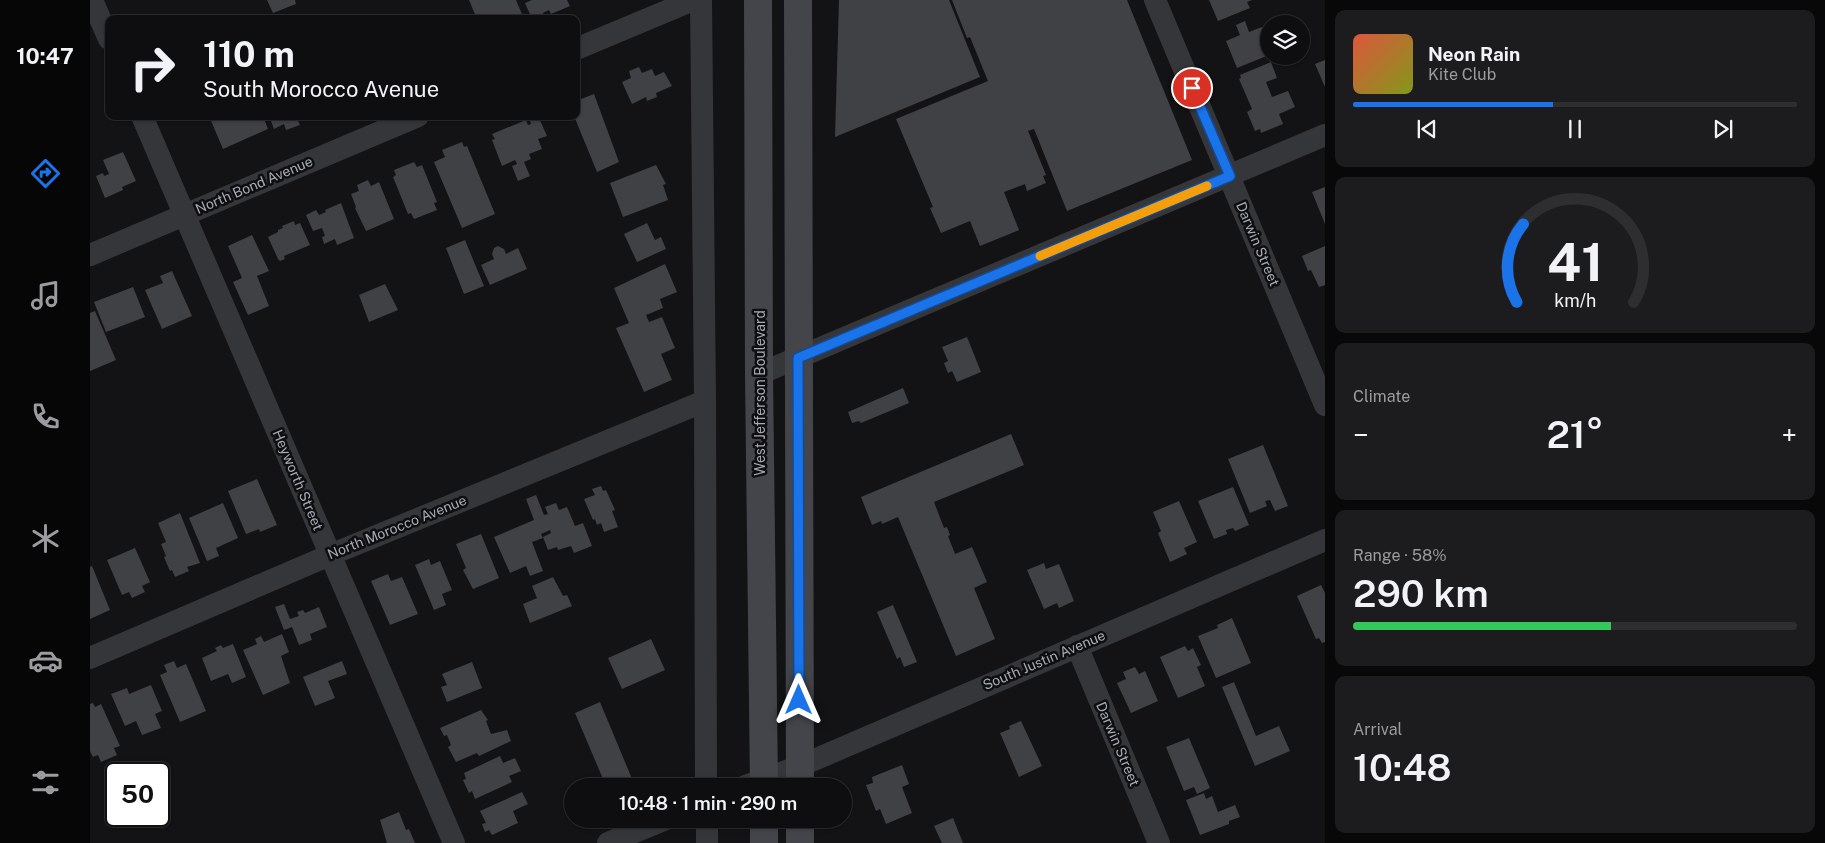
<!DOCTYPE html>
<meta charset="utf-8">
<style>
:root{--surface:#0e0e10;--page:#1c1c1e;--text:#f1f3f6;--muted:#9b9c9f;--line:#2e2e30;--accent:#1a73e8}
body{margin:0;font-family:"Public Sans",sans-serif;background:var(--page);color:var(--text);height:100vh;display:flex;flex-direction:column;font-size:19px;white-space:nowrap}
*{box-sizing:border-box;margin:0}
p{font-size:16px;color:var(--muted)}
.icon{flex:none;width:28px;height:28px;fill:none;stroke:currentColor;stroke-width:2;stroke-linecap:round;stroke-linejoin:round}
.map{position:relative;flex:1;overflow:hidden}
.sheet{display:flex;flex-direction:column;gap:10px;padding:10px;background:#080809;width:500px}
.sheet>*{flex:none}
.banner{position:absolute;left:15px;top:15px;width:475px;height:105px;border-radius:10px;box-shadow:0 1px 4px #0004,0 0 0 1px var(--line);background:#0e0e10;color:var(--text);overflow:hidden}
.fabs{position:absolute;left:1170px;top:15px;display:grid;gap:10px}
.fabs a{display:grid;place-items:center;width:50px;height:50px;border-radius:50%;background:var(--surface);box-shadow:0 1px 4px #0004,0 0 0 1px var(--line);font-size:25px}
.speed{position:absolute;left:15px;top:762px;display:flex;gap:10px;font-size:25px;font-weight:700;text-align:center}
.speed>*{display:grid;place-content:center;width:65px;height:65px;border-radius:50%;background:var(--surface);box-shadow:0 1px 4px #0004,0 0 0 1px var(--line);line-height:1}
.speed .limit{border:2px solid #111;border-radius:8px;background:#fff;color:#111}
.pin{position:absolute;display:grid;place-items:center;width:42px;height:42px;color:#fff;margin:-21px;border:2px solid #fff;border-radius:50%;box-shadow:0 1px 5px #0007}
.me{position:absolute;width:55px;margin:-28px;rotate:0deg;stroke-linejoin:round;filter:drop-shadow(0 0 4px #0008)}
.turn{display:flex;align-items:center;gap:18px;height:105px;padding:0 15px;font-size:22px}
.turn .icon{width:65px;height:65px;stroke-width:2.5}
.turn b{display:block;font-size:35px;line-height:42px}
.big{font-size:38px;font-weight:600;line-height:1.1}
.sheet .tile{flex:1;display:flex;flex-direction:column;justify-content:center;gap:8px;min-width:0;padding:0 18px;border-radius:10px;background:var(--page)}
.sheet .dial{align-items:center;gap:0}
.dial svg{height:130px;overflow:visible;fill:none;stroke:var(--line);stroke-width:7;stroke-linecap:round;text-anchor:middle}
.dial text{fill:var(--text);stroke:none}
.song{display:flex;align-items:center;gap:15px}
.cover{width:60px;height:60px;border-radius:8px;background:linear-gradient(135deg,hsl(10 70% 55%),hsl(70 70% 35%))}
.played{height:5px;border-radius:2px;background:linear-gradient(90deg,var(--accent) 45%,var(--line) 45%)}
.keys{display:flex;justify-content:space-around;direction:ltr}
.heat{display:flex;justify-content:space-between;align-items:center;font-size:28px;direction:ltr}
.charge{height:8px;border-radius:4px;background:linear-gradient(90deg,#34c759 58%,var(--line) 0)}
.trip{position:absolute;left:474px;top:778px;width:288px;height:50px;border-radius:25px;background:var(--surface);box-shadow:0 1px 4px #0004,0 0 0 1px var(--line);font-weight:600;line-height:50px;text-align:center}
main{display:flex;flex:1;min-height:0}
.tab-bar{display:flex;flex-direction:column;width:90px;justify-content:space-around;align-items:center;background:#060606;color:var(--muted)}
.tab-bar .icon{width:35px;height:35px}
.tab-bar .current{color:var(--accent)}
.tab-bar b{font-size:22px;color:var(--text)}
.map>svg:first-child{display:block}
.building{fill:#404145}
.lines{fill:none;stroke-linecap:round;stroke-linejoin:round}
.minor{stroke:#35363a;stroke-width:22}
.secondary{stroke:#43454a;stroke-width:28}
.route-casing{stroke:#114b97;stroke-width:12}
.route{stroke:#1a73e8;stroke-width:9}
.slow{stroke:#f59e0b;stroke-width:9}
.labels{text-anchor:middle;stroke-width:5;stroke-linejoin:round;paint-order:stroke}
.street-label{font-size:14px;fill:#a6abb5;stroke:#0e0e10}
</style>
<main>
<nav class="tab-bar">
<b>10:47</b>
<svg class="icon current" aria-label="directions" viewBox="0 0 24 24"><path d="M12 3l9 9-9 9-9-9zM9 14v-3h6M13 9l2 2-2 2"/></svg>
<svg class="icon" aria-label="music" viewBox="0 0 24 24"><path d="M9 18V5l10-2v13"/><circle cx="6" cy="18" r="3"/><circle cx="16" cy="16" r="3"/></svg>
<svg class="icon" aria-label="phone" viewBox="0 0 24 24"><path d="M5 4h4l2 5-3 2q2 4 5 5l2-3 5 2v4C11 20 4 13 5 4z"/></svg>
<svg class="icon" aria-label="climate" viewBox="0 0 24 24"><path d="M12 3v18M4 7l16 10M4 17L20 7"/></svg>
<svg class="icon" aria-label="car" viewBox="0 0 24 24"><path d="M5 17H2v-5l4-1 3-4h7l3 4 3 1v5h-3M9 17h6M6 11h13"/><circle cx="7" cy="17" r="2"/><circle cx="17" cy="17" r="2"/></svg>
<svg class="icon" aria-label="filters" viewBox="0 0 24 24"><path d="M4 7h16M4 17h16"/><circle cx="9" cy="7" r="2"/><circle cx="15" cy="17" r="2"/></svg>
</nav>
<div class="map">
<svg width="1235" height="843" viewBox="0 0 1235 843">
<rect width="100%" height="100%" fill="#131315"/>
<!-- building -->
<path class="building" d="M 177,0 L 205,0 L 206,4 L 183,13 Z
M 379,0 L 426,0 L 434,19 L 387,19 Z
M 442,0 L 477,0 L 480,6 L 461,14 L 459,10 L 453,13 L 454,16 L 442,19 L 435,3 Z
M 749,0 L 859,0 L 890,77 L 745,137 Z
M 862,0 L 1037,0 L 1102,160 L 977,211 L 944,129 L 938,131 L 956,175 L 953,176 L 956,183 L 937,191 L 935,184 L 914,192 L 929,230 L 890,246 L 880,221 L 851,233 L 840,208 L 843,207 L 806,119 L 898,81 L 880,37 L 877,38 Z
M 1119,0 L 1162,0 L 1157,2 L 1160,8 L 1128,21 Z
M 1155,21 L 1159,32 L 1172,27 L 1177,39 L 1179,39 L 1179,55 L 1147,68 L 1136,41 L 1150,35 L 1146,25 Z
M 1235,60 L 1235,87 L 1225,64 Z
M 1181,62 L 1187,78 L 1176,82 L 1182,97 L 1198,91 L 1205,107 L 1189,114 L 1193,124 L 1171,133 L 1170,129 L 1165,131 L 1157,112 L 1162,109 L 1149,79 L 1151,78 L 1150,75 Z
M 549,67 L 552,73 L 562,69 L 565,76 L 574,72 L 582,86 L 566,93 L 567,97 L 557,101 L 556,97 L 542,104 L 532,82 L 541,78 L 539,71 Z
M 504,94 L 529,162 L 507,172 L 484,116 L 486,116 L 486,101 Z
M 119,116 L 173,116 L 178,129 L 133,149 Z
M 179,116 L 213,116 L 207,118 L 210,125 L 196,130 L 194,124 L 184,129 Z
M 449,118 L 457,136 L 448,139 L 452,149 L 439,154 L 441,159 L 434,162 L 440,176 L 428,181 L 422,166 L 427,164 L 425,160 L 412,166 L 402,140 L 405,139 L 402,134 L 436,120 L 438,125 L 441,124 L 440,121 Z
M 372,142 L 374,147 L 377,146 L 405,214 L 372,228 L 344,162 L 355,157 L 352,150 Z
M 33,152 L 46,181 L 32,187 L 33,190 L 15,198 L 6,176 L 13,173 L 14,176 L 19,174 L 13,160 Z
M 324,162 L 327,167 L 332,165 L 347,202 L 344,203 L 347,210 L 324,219 L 321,213 L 318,214 L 303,177 L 306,175 L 304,170 Z
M 566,165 L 576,184 L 573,185 L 578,200 L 533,217 L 520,183 Z
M 278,180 L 281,186 L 289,182 L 304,219 L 276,231 L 265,208 L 266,207 L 261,194 L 269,191 L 267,185 Z
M 1235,187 L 1235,224 L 1222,192 Z
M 251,203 L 264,238 L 247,245 L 245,239 L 234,244 L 232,237 L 235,236 L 232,228 L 223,231 L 216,215 L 226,210 L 229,215 L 236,212 L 235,210 Z
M 204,221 L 205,225 L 210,223 L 220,245 L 194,256 L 195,259 L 190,261 L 188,259 L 178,237 L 188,232 L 188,230 L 193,228 L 192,226 Z
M 557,223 L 565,240 L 571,237 L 576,249 L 547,262 L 534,234 Z
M 162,235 L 179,271 L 167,276 L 179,306 L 158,315 L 143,282 L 152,278 L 138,246 Z
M 375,240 L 394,286 L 374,294 L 356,248 Z
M 408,246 L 414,249 L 416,254 L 428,248 L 437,269 L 400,285 L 391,265 L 404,259 L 402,254 L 404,248 Z
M 1235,246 L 1235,285 L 1229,287 L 1221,270 L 1218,271 L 1212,256 Z
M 575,264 L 587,292 L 570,299 L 573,308 L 556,315 L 559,322 L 572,317 L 585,348 L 571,354 L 582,380 L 554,392 L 526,328 L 539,323 L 524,288 Z
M 82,271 L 102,316 L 72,329 L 55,290 L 73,283 L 70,276 Z
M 295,284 L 308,310 L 279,322 L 269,295 Z
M 43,287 L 55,317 L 16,332 L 4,302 Z
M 5,311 L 26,360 L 0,371 L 0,313 Z
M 877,337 L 891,372 L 867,382 L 862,371 L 858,373 L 854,363 L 858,361 L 852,347 Z
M 813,388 L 819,403 L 771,423 L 769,421 L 762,423 L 758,412 Z
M 921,434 L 934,465 L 844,502 L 854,528 L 857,527 L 860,535 L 858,536 L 865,554 L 882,547 L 897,582 L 884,588 L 905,639 L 866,656 L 808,517 L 792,524 L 791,521 L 782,525 L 771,497 Z
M 1173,445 L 1198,506 L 1185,511 L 1180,500 L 1175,501 L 1177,506 L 1160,513 L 1138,459 Z
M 167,479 L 187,525 L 170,532 L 169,529 L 156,534 L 138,491 Z
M 511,486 L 513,491 L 516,490 L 525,510 L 522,511 L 528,527 L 514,532 L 511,523 L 507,525 L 505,519 L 503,520 L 494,499 L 505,495 L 502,489 Z
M 1143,487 L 1159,525 L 1145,531 L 1143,528 L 1136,530 L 1137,534 L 1124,539 L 1108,501 Z
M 446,495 L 454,515 L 458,514 L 455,507 L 466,503 L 469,510 L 477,507 L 485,526 L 493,523 L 502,546 L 484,553 L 481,546 L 468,550 L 467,547 L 458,550 L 453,537 L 461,533 L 460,530 L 451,534 L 453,538 L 442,542 L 453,571 L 440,576 L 436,566 L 420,573 L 404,537 L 444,520 L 436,499 Z
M 1089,501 L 1107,542 L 1094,548 L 1097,554 L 1080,562 L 1068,533 L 1071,531 L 1063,512 Z
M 133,503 L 148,538 L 126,548 L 129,556 L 117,561 L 99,518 Z
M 90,513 L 110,563 L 97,567 L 99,571 L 85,577 L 82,570 L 80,571 L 74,557 L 76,556 L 71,544 L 76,542 L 68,523 Z
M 391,534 L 409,578 L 383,589 L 373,570 L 376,568 L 366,544 Z
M 45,548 L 60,582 L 52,586 L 55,592 L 42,598 L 39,592 L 32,595 L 17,560 Z
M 339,559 L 341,565 L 350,561 L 362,590 L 352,594 L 356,605 L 344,610 L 325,565 Z
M 954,563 L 956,569 L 969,564 L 984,601 L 969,608 L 967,603 L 954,609 L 937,570 Z
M 2,566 L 20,610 L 0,619 L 0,567 Z
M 298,574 L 301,581 L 312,577 L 328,614 L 300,625 L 281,581 Z
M 463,577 L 473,596 L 477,595 L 482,606 L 440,623 L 433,604 L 447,598 L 442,586 Z
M 1231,585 L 1235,593 L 1235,642 L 1232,643 L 1229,638 L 1226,639 L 1207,596 Z
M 194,604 L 200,619 L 209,616 L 207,612 L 213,610 L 215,613 L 229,607 L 237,627 L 220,634 L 222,640 L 209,645 L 202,627 L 194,630 L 185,607 Z
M 803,605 L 827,662 L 814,667 L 810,657 L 807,659 L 787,612 Z
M 1142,618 L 1161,663 L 1126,678 L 1108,636 L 1128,628 L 1127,625 Z
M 192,634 L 199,652 L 191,656 L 200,683 L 173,695 L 153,650 L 167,644 L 165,639 L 171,636 L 174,642 Z
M 561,639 L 575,670 L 532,689 L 518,658 Z
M 143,644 L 156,677 L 142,683 L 138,674 L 121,681 L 112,658 L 127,651 L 125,648 L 131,645 L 133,648 Z
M 1095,646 L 1098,651 L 1103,648 L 1111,665 L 1107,667 L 1115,686 L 1088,698 L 1070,657 Z
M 84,661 L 87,668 L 96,664 L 116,711 L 90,722 L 70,675 L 77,672 L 74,665 Z
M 252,661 L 257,674 L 238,681 L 245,698 L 225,706 L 213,677 Z
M 382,662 L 392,688 L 357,702 L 351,687 L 357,685 L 352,674 Z
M 1045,667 L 1049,674 L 1055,671 L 1068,701 L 1041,713 L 1027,683 L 1036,679 L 1033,672 Z
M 1144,682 L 1166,736 L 1189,726 L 1200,751 L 1165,766 L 1132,687 Z
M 61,685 L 72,711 L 65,714 L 71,728 L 52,735 L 46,721 L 35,726 L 21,694 L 37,688 L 39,694 Z
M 510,702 L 545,786 L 516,786 L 485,713 Z
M 3,703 L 5,707 L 11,704 L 30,746 L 24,748 L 27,755 L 11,762 L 8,755 L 3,757 L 0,751 L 0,704 Z
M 391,710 L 398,720 L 396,721 L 401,734 L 417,730 L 421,741 L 389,756 L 387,753 L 366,762 L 358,747 L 361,745 L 357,735 L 354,736 L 350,728 Z
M 931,721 L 952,766 L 929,777 L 910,733 L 920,729 L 919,726 Z
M 1099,738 L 1120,788 L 1107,794 L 1104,787 L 1094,791 L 1076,747 Z
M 410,756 L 413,763 L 425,758 L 431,771 L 419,776 L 422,782 L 385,799 L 382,791 L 379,793 L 373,780 L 376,779 L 374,773 Z
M 812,765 L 819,784 L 812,787 L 822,813 L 796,824 L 790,809 L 786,811 L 776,785 L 783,783 L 782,777 Z
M 432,792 L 438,804 L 423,811 L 428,823 L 402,835 L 399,830 L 395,832 L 392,824 L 396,823 L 390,811 Z
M 1114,793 L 1116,799 L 1122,796 L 1128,812 L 1145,805 L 1150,817 L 1139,821 L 1139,824 L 1110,835 L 1096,800 Z
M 309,812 L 316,830 L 319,829 L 325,843 L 297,843 L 290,820 Z
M 863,818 L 873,843 L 852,843 L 844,826 Z"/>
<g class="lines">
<!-- minor -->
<path class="minor" d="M 2,0 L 19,39
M 611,0 L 615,401 L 616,786
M 1065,0 L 1235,405
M 486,49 L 603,0
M 52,116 L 364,843
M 0,255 L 328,116
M 669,374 L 1235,135
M 987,646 L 1069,843
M 0,658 L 240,555 L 615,401
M 655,786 L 710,766 L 1235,540
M 617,819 L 617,843
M 518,843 L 576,819"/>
<!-- secondary -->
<path class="secondary" d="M 668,0 L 669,374 L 674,786
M 708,0 L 710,786
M 710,819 L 710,843
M 674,843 L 674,819"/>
</g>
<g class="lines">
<!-- route casing -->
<g class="route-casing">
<path id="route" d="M 709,700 L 708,358 L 1140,176 L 1102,88"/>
</g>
<!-- route -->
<use href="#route" class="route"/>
<!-- slow -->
<path class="slow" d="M 950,256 L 1117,186"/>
</g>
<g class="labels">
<!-- street labels -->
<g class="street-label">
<text transform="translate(164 185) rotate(-23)" y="5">North Bond Avenue</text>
<text transform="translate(1168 244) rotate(67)" y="5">Darwin Street</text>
<text transform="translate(670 393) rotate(-90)" y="5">West Jefferson Boulevard</text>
<text transform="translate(208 480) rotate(67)" y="5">Heyworth Street</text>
<text transform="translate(307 527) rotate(-22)" y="5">North Morocco Avenue</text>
<text transform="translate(954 660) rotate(-23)" y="5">South Justin Avenue</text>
<text transform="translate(1028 744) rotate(67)" y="5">Darwin Street</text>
</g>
</g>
</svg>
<div class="fabs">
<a><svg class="icon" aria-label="layers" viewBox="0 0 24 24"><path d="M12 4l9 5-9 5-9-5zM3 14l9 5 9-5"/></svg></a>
</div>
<div class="speed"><div class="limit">50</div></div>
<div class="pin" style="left:1102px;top:88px;background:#d93025"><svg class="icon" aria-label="arrive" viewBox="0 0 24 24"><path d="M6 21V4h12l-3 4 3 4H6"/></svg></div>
<svg class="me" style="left:709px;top:700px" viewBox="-20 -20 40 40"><path d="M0-17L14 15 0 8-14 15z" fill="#1a73e8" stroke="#fff" stroke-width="4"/></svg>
<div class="trip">10:48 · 1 min · 290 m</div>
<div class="banner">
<div class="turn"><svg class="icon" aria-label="right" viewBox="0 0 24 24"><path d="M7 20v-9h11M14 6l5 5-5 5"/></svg><div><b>110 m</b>South Morocco Avenue</div></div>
</div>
</div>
<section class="sheet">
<div class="tile">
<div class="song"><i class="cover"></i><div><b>Neon Rain</b><p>Kite Club</p></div></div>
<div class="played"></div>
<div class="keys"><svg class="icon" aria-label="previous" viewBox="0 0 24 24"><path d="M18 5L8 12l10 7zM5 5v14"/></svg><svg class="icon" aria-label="pause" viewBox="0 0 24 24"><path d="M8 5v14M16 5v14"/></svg><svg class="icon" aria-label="next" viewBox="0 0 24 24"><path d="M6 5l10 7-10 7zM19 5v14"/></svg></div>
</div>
<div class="tile dial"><svg viewBox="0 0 100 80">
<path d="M14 69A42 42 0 1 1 86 69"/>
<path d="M14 69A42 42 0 0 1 18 21" stroke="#1a73e8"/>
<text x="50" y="56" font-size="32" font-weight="700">41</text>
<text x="50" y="72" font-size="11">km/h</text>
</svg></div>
<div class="tile"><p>Climate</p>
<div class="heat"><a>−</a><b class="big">21°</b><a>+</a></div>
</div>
<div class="tile"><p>Range · 58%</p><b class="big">290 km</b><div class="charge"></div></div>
<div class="tile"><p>Arrival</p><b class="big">10:48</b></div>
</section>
</main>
